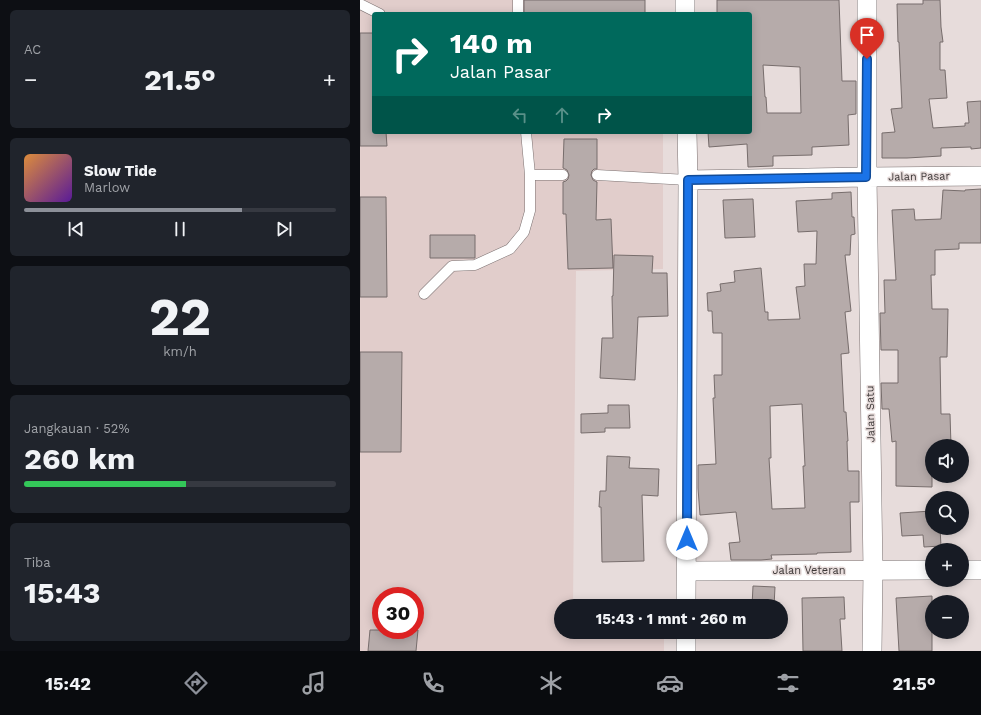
<!DOCTYPE html>
<html lang="id">
<meta charset="utf-8">
<style>
:root{--surface:#171b24;--page:#20242c;--text:#f1f3f6;--muted:#9ea1a6;--line:#363941;--accent:#8c9099}
body{margin:0;font-family:"Work Sans",sans-serif;background:var(--page);color:var(--text);height:100vh;display:flex;flex-direction:column;font-size:15px;white-space:nowrap}
*{box-sizing:border-box;margin:0}
p{font-size:13px;color:var(--muted)}
.icon{flex:none;width:22px;height:22px;fill:none;stroke:currentColor;stroke-width:2;stroke-linecap:round;stroke-linejoin:round}
.map{position:relative;flex:1;overflow:hidden}
.panel{display:flex;flex-direction:column;gap:10px;padding:10px;background:#0d0f14;width:360px}
.panel>*{flex:none}
.top-card{position:absolute;left:12px;top:12px;width:380px;height:122px;border-radius:4px;box-shadow:0 2px 10px #0003;background:#00695c;color:#fff;overflow:hidden}
.fabs{position:absolute;left:565px;top:439px;display:grid;gap:8px}
.fabs a{display:grid;place-items:center;width:44px;height:44px;border-radius:50%;background:var(--surface);box-shadow:0 2px 10px #0003;font-size:20px}
.speed{position:absolute;left:12px;top:587px;display:flex;gap:8px;font-size:20px;font-weight:700;text-align:center}
.speed>*{display:grid;place-content:center;width:52px;height:52px;border-radius:50%;background:var(--surface);box-shadow:0 2px 10px #0003;line-height:1}
.speed .limit{border:6px solid #d22;background:#fff;color:#111}
.pin{position:absolute;display:grid;place-items:center;width:34px;height:34px;color:#fff;margin:-41px -17px;border-radius:50% 50% 50% 0;rotate:-45deg;box-shadow:0 0 4px #0007}
.pin .icon{rotate:45deg}
.me{position:absolute;width:44px;margin:-22px;rotate:0deg;stroke-linejoin:round;filter:drop-shadow(0 0 3px #0008)}
.turn{display:flex;align-items:center;gap:14px;height:84px;padding:0 12px;font-size:18px}
.turn .icon{width:52px;height:52px;stroke-width:2.5}
.turn b{display:block;font-size:28px;line-height:34px}
.lanes{display:flex;align-items:center;height:38px;padding:0 12px;background:#0003;justify-content:center;gap:20px;direction:ltr}
.lanes .off{opacity:.35}
.big{font-size:30px;font-weight:700;line-height:1.1}
.panel .widget{flex:1;display:flex;flex-direction:column;justify-content:center;gap:6px;min-width:0;padding:0 14px;border-radius:6px;background:var(--page)}
.panel .dial{align-items:center;gap:0}
.dial b{font-size:52px;line-height:1}
.song{display:flex;align-items:center;gap:12px}
.cover{width:48px;height:48px;border-radius:6px;background:linear-gradient(135deg,hsl(30 70% 55%),hsl(270 70% 35%))}
.played{height:4px;border-radius:2px;background:linear-gradient(90deg,var(--accent) 70%,var(--line) 70%)}
.keys{display:flex;justify-content:space-around;direction:ltr}
.heat{display:flex;justify-content:space-between;align-items:center;font-size:22px;direction:ltr}
.charge{height:6px;border-radius:3px;background:linear-gradient(90deg,#34c759 52%,var(--line) 0)}
.trip{position:absolute;left:194px;top:599px;width:234px;height:40px;border-radius:20px;background:var(--surface);box-shadow:0 2px 10px #0003;font-weight:700;line-height:40px;text-align:center}
.dock{display:flex;height:64px;justify-content:space-around;align-items:center;background:#090b0e;color:var(--muted)}
.dock .icon{width:28px;height:28px}
.dock .selected{color:var(--accent)}
.dock b{font-size:18px;color:var(--text)}
main{display:flex;flex:1;min-height:0}
.map>svg:first-child{display:block}
.built{fill:#e1cdcb;fill-rule:evenodd}
.building{fill:#b6abaa;stroke:#776d6c;fill-rule:evenodd}
.lines{fill:none;stroke-linecap:round;stroke-linejoin:round}
.lane-casing{stroke:#7b7171;stroke-width:11}
.street-casing{stroke:#7b7171;stroke-width:20}
.lane{stroke:#fff;stroke-width:10}
.street{stroke:#fff;stroke-width:19}
.route-casing{stroke:#114b97;stroke-width:10}
.route{stroke:#1a73e8;stroke-width:7}
.labels{text-anchor:middle;stroke-width:3;stroke-linejoin:round;paint-order:stroke}
.street-label{font-size:11px;fill:#3e3939;stroke:#e7dcdb}
</style>
<main>
<section class="panel">
<div class="widget"><p>AC</p>
<div class="heat"><a>−</a><b class="big">21.5°</b><a>+</a></div>
</div>
<div class="widget">
<div class="song"><i class="cover"></i><div><b>Slow Tide</b><p>Marlow</p></div></div>
<div class="played"></div>
<div class="keys"><svg class="icon" aria-label="previous" viewBox="0 0 24 24"><path d="M18 5L8 12l10 7zM5 5v14"/></svg><svg class="icon" aria-label="pause" viewBox="0 0 24 24"><path d="M8 5v14M16 5v14"/></svg><svg class="icon" aria-label="next" viewBox="0 0 24 24"><path d="M6 5l10 7-10 7zM19 5v14"/></svg></div>
</div>
<div class="widget dial"><b>22</b><p>km/h</p></div>
<div class="widget"><p>Jangkauan · 52%</p><b class="big">260 km</b><div class="charge"></div></div>
<div class="widget"><p>Tiba</p><b class="big">15:43</b></div>
</section>
<div class="map">
<svg width="621" height="651" viewBox="0 0 621 651">
<rect width="100%" height="100%" fill="#e7dcdb"/>
<!-- built -->
<path class="built" d="M 0,0 L 212,0 L 213,14 L 14,14 L 14,132 L 303,132 L 303,269 L 216,271 L 213,606 L 201,606 L 201,632 L 304,632 L 304,651 L 0,651 ZM 21,596 L 55,596 L 55,630 L 21,630 Z"/>
<!-- building -->
<path class="building" d="M 164,0 L 285,0 L 285,14 L 164,14 Z
M 357,0 L 479,0 L 482,81 L 496,81 L 496,114 L 488,115 L 489,145 L 452,147 L 452,155 L 413,156 L 413,166 L 388,167 L 387,144 L 349,147 L 348,132 L 390,132 L 390,14 L 357,14 ZM 403,65 L 440,67 L 441,113 L 407,113 L 406,97 L 405,97 Z
M 563,0 L 580,0 L 581,27 L 583,42 L 580,42 L 580,70 L 585,70 L 587,98 L 569,99 L 573,128 L 605,126 L 605,123 L 609,123 L 607,102 L 621,101 L 621,148 L 611,149 L 611,147 L 581,148 L 581,156 L 547,158 L 522,158 L 522,133 L 535,132 L 531,109 L 542,108 L 539,42 L 538,42 L 537,4 L 563,4 Z
M 0,33 L 14,33 L 14,132 L 26,132 L 27,146 L 0,146 Z
M 204,139 L 237,139 L 237,169 L 234,169 L 232,171 L 231,175 L 233,180 L 237,182 L 236,220 L 251,219 L 253,268 L 208,269 L 206,214 L 203,214 L 203,182 L 206,181 L 208,179 L 209,175 L 207,170 L 203,168 Z
M 621,189 L 621,243 L 599,243 L 599,249 L 575,250 L 575,275 L 571,275 L 572,309 L 588,309 L 587,357 L 580,357 L 581,414 L 590,414 L 591,446 L 572,446 L 572,487 L 536,486 L 536,441 L 532,442 L 529,409 L 522,409 L 521,383 L 538,383 L 538,350 L 521,350 L 520,313 L 525,313 L 524,280 L 536,280 L 532,210 L 554,209 L 555,220 L 581,219 L 583,190 L 605,191 L 605,190 Z
M 491,192 L 492,217 L 494,217 L 495,234 L 491,235 L 490,255 L 485,255 L 491,311 L 485,312 L 489,353 L 481,354 L 484,412 L 486,412 L 488,441 L 487,441 L 488,471 L 499,471 L 499,502 L 490,502 L 491,552 L 457,553 L 457,554 L 411,555 L 412,559 L 401,560 L 371,560 L 369,543 L 380,542 L 376,512 L 340,515 L 338,488 L 338,465 L 356,464 L 353,398 L 355,398 L 354,375 L 362,375 L 362,333 L 353,333 L 352,311 L 348,311 L 347,293 L 361,291 L 360,284 L 375,282 L 374,271 L 401,268 L 405,312 L 408,312 L 408,320 L 440,319 L 436,287 L 445,286 L 444,264 L 456,264 L 457,231 L 438,232 L 436,201 L 472,199 L 472,193 ZM 442,404 L 445,466 L 443,466 L 445,508 L 412,509 L 409,458 L 411,458 L 410,406 Z
M 0,197 L 26,197 L 27,297 L 0,297 Z
M 393,199 L 395,237 L 365,238 L 363,200 Z
M 70,235 L 115,235 L 115,258 L 70,258 Z
M 254,255 L 293,256 L 292,273 L 307,273 L 308,316 L 278,317 L 275,380 L 240,378 L 242,338 L 253,338 L 252,296 L 253,296 Z
M 0,352 L 42,352 L 41,452 L 0,452 Z
M 248,405 L 269,405 L 270,428 L 245,428 L 245,432 L 221,433 L 221,414 L 248,413 Z
M 247,456 L 270,457 L 269,468 L 299,469 L 298,496 L 282,495 L 284,561 L 242,562 L 241,507 L 239,507 L 240,491 L 246,491 Z
M 572,511 L 572,528 L 580,528 L 581,546 L 564,547 L 563,535 L 542,536 L 540,513 Z
M 393,586 L 415,587 L 414,606 L 392,606 Z
M 572,596 L 572,651 L 539,651 L 536,598 Z
M 484,597 L 485,619 L 480,619 L 482,651 L 443,651 L 442,598 Z
M 10,630 L 58,630 L 56,651 L 8,651 Z"/>
<g class="lines">
<!-- lane casing -->
<g class="lane-casing">
<path id="lane" d="M 158,0 L 158,14
M 0,4 L 20,14
M 166,132 L 170,175 L 203,175
M 237,175 L 328,180
M 64,294 L 92,266 L 115,265 L 150,249 L 164,232 L 170,211 L 170,175"/>
</g>
<!-- street casing -->
<g class="street-casing">
<path id="street" d="M 325,0 L 325,14
M 507,0 L 507,177 L 513,570 L 512,651
M 328,180 L 507,177 L 621,176
M 602,570 L 621,570
M 327,571 L 572,570
M 326,606 L 328,180 L 327,132
M 326,651 L 326,632"/>
</g>
<!-- lane -->
<use href="#lane" class="lane"/>
<!-- street -->
<use href="#street" class="street"/>
</g>
<g class="lines">
<!-- route casing -->
<g class="route-casing">
<path id="route" d="M 327,539 L 328,180 L 506,177 L 507,59"/>
</g>
<!-- route -->
<use href="#route" class="route"/>
</g>
<g class="labels">
<!-- street labels -->
<g class="street-label">
<text transform="translate(559 176) rotate(-1)" y="4">Jalan Pasar</text>
<text transform="translate(510 414) rotate(-91)" y="4">Jalan Satu</text>
<text x="449" y="574">Jalan Veteran</text>
</g>
</g>
</svg>
<div class="fabs">
<a><svg class="icon" aria-label="sound" viewBox="0 0 24 24"><path d="M4 9h4l5-4v14l-5-4H4zM17 9q2 3 0 6"/></svg></a>
<a><svg class="icon" aria-label="search" viewBox="0 0 24 24"><circle cx="10" cy="10" r="6"/><path d="M15 15l6 6"/></svg></a>
<a>+</a>
<a>−</a>
</div>
<div class="speed"><div class="limit">30</div></div>
<div class="pin" style="left:507px;top:59px;background:#d93025"><svg class="icon" aria-label="arrive" viewBox="0 0 24 24"><path d="M6 21V4h12l-3 4 3 4H6"/></svg></div>
<svg class="me" style="left:327px;top:539px" viewBox="-20 -20 40 40"><circle r="19" fill="#fff"/><path d="M0-13L10 11 0 6-10 11z" fill="#1a73e8"/></svg>
<div class="trip">15:43 · 1 mnt · 260 m</div>
<div class="top-card">
<div class="turn"><svg class="icon" aria-label="right" viewBox="0 0 24 24"><path d="M7 20v-9h11M14 6l5 5-5 5"/></svg><div><b>140 m</b>Jalan Pasar</div></div>
<div class="lanes"><svg class="icon off" aria-label="left" viewBox="0 0 24 24"><path d="M17 20v-9H6M10 6l-5 5 5 5"/></svg><svg class="icon off" aria-label="ahead" viewBox="0 0 24 24"><path d="M12 20V5M6 11l6-6 6 6"/></svg><svg class="icon" aria-label="right" viewBox="0 0 24 24"><path d="M7 20v-9h11M14 6l5 5-5 5"/></svg></div>
</div>
</div>
</main>
<nav class="dock">
<b>15:42</b>
<svg class="icon selected" aria-label="directions" viewBox="0 0 24 24"><path d="M12 3l9 9-9 9-9-9zM9 14v-3h6M13 9l2 2-2 2"/></svg>
<svg class="icon" aria-label="music" viewBox="0 0 24 24"><path d="M9 18V5l10-2v13"/><circle cx="6" cy="18" r="3"/><circle cx="16" cy="16" r="3"/></svg>
<svg class="icon" aria-label="phone" viewBox="0 0 24 24"><path d="M5 4h4l2 5-3 2q2 4 5 5l2-3 5 2v4C11 20 4 13 5 4z"/></svg>
<svg class="icon" aria-label="climate" viewBox="0 0 24 24"><path d="M12 3v18M4 7l16 10M4 17L20 7"/></svg>
<svg class="icon" aria-label="car" viewBox="0 0 24 24"><path d="M5 17H2v-5l4-1 3-4h7l3 4 3 1v5h-3M9 17h6M6 11h13"/><circle cx="7" cy="17" r="2"/><circle cx="17" cy="17" r="2"/></svg>
<svg class="icon" aria-label="filters" viewBox="0 0 24 24"><path d="M4 7h16M4 17h16"/><circle cx="9" cy="7" r="2"/><circle cx="15" cy="17" r="2"/></svg>
<b>21.5°</b>
</nav>
